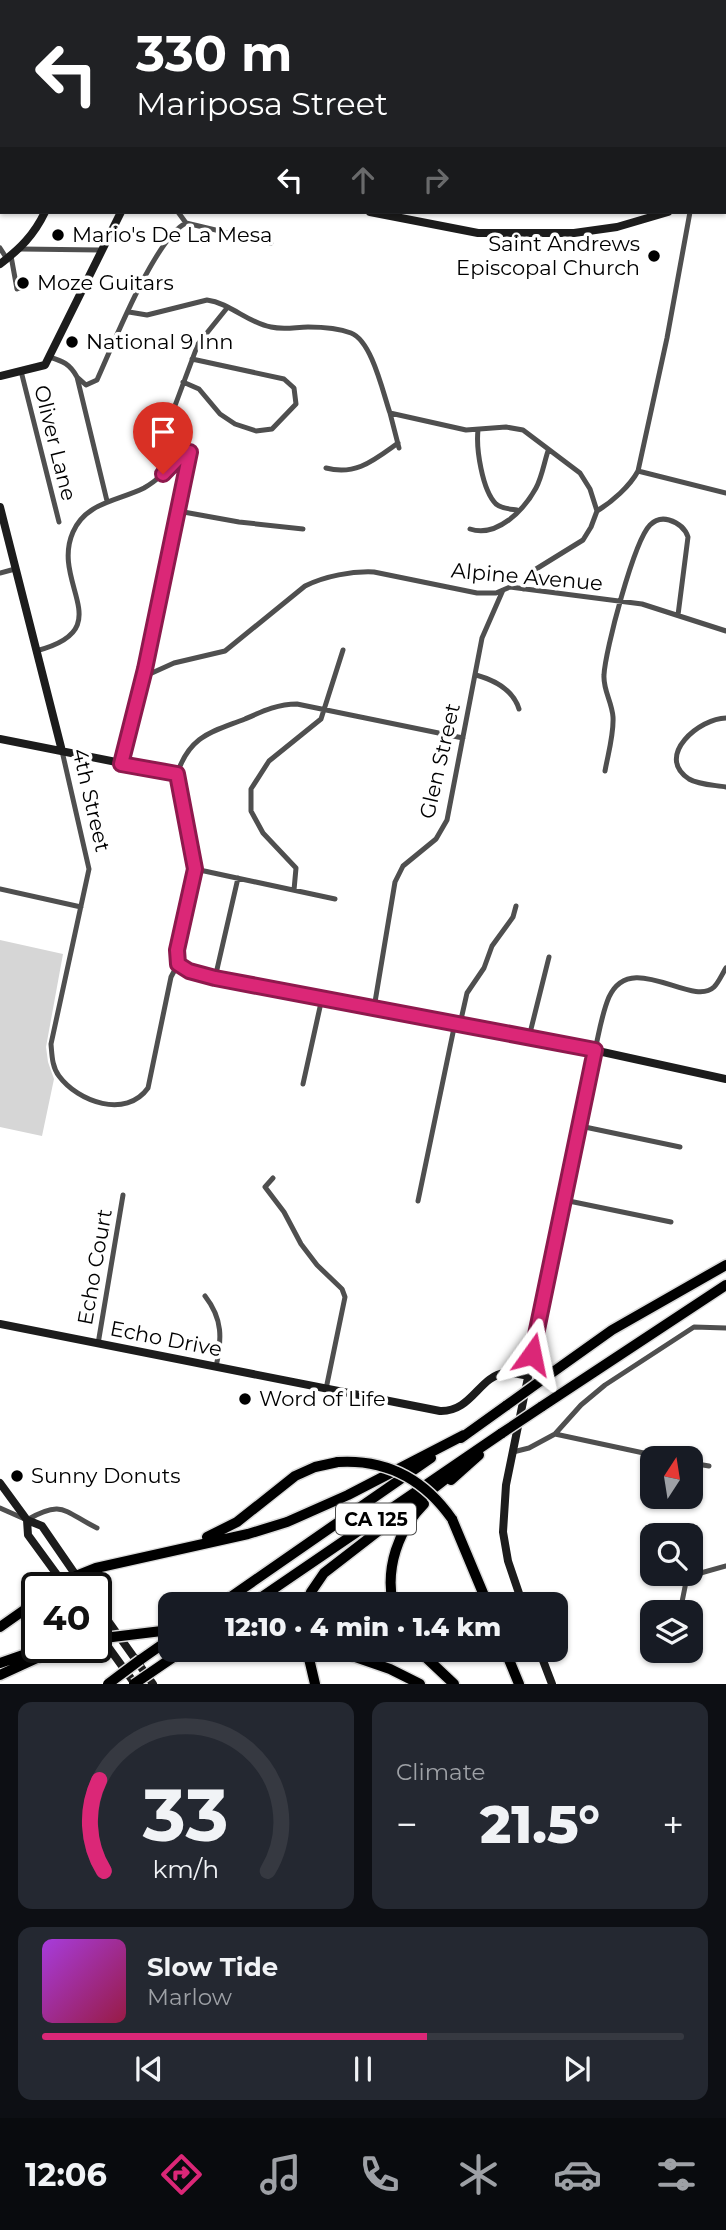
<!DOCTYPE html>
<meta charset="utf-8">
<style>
:root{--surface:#171b24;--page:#242831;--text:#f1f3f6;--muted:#9ea1a6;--line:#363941;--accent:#db2777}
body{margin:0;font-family:Montserrat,sans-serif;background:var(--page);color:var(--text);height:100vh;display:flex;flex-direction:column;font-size:26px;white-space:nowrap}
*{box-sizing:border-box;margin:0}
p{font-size:23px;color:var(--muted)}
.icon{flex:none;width:38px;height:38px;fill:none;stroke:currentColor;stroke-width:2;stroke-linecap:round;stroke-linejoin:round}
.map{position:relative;height:1684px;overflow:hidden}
.drawer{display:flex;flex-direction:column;gap:18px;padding:18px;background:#0d0f14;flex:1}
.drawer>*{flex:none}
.hud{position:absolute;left:0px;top:0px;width:726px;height:214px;box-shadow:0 2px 5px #0004;background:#202124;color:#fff;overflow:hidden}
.needle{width:46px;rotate:12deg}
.tools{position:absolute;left:640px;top:1446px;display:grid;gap:14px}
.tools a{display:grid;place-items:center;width:63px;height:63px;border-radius:14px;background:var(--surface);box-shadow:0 2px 5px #0004;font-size:35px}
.speed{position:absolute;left:21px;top:1572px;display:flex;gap:14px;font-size:35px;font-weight:700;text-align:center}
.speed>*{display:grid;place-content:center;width:91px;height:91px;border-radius:50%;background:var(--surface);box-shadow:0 2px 5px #0004;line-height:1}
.speed .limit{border:4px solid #111;border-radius:10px;background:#fff;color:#111}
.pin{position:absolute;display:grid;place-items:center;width:60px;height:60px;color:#fff;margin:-72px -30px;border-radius:50% 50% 50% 0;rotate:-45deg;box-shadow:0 0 7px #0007}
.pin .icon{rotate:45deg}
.me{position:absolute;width:77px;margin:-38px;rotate:12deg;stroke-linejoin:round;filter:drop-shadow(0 0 5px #0008)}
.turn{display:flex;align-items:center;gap:24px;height:147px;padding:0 21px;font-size:32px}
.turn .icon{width:91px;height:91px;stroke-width:2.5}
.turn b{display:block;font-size:49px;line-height:60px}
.lanes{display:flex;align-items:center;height:66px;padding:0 21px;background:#0003;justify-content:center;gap:35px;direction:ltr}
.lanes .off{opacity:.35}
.big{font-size:52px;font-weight:800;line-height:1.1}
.drawer .widget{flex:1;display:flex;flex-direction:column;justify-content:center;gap:10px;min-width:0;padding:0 24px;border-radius:14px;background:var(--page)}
.drawer .dial{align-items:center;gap:0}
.dial svg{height:182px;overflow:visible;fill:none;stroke:var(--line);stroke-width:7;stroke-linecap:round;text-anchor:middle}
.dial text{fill:var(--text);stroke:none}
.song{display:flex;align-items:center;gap:21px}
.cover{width:84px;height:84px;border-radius:10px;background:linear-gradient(135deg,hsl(280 70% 55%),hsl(340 70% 35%))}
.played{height:7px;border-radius:4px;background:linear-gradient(90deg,var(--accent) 60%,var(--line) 60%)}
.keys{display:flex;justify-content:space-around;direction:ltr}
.heat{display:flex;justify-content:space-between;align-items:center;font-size:38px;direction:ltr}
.drawer .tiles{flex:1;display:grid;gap:18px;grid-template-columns:1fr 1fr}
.widget:last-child{grid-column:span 2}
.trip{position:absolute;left:158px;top:1592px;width:410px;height:70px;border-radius:14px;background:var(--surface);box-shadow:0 2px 5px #0004;font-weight:800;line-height:70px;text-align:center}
.menu{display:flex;height:112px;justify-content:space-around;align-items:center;background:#090b0e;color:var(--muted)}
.menu .icon{width:49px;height:49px}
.menu .active{color:var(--accent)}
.menu b{font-size:32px;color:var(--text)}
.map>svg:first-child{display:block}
.green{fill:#d6d6d6}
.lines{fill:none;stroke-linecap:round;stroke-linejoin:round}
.primary-casing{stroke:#dbdbdb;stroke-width:12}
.highway-casing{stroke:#dbdbdb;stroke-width:13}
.street{stroke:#4f4f4f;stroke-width:5}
.secondary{stroke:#1c1c1c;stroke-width:8}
.primary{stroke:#000;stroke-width:9}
.highway{stroke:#000;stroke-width:10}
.highway-bridge-casing{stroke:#dbdbdb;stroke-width:13;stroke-linecap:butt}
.highway-bridge{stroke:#000;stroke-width:10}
.route-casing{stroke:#8e194d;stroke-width:18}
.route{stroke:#db2777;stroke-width:12}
.poi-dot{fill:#000;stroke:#fff;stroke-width:2.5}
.labels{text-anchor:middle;stroke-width:7;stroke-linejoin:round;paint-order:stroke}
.shield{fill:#fff;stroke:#4c4c4c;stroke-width:2}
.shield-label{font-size:19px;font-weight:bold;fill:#000}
.poi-label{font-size:21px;fill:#000;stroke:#fff;text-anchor:start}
.street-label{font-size:21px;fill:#000;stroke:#fff}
</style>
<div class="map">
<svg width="726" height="1684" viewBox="0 0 726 1684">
<rect width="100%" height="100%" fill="#fff"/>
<!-- green -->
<path class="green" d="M 14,0 L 147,0 L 14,2 Z
M 0,940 L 63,954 L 46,1047 L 48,1062 L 54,1079 L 42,1136 L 0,1127 Z"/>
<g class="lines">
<!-- primary casing -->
<g class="primary-casing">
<path id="primary" d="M 624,2 L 631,0
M 668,2 L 673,0
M 0,43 L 2,43"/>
</g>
<!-- highway casing -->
<g class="highway-casing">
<path id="highway" d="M 546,1377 L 612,1330 L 726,1265
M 541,1407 L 726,1285
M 461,1438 L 507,1405
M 451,1480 L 479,1455
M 452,1519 L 488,1605
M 207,1537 L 237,1522 L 295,1476 L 315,1467 L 338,1462
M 58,1587 L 76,1576 L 96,1568 L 248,1534 L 287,1522 L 348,1495 L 464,1435
M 219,1605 L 431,1458
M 250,1605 L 502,1433
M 306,1605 L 311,1592 L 324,1573 L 452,1474
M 393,1605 C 385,1568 398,1530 424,1504
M 0,1627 L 37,1601
M 307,1650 L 315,1684
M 335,1650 L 390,1669 L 420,1684
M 418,1650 L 454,1684
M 505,1650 L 519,1684
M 172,1658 L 184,1650
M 140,1660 L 170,1639
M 0,1663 L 26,1654 L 44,1650
M 0,1675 L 61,1647"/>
</g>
<!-- street -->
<path class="street" d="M 132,0 L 132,2
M 644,0 L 644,2
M 222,2 L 222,0
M 347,2 L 348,0
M 448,2 L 449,0
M 724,95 L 726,94
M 0,205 L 2,196
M 178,212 L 186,223
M 0,248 L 7,259
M 21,249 L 100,250
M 11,256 L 17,289 L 23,287
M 129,312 L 147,315 L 207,300 C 230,303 248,323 271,327 C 284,330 296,327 308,327 C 322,327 338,328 351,333 C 372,341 383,393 390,413 L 466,430 L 506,427 L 523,430 L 580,473 L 590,489 L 597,511
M 49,357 C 63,361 70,364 77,377 L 107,501
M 21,371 L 59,522
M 77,377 L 86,385 L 97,380 C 113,345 155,238 186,223 L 271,243
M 183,382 L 199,389 L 220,414 L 235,424 L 256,431 L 272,429 L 296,404 L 294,388 L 284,379 L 192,359
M 390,413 L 399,448
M 173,421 L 173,411 L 198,344 L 227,308
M 478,430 C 476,448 482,490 496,504 C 502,509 510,509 517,510
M 326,468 C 356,476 374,460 398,443
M 638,471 L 726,493
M 178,511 L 239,522 L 303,529
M 470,529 C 497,538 524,510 536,488 C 542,477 544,463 548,451
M 0,573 L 15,569
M 523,589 L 528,574 L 583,540 L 591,527 L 597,511 C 612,502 630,486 638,471 L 667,338 L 690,212
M 36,651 C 121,629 50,584 73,532 C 86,502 118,501 144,488 C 160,479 172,465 184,452 L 190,452
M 476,675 C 494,680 513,689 519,709
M 143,677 L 174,663 L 225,651 L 305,586 C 325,576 352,571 374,572 L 477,593 L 496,593 L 510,587 L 642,604 L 726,631
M 726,718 C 700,718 654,756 689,779 C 699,785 715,785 726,787
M 62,751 L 89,869 L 51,1044 C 52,1055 52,1067 59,1076 C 78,1102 126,1119 148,1088 L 171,977 L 178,964
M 121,764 L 143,677 L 190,452
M 605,771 C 608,754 614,734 613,717 C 612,702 603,690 604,675 C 605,651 634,541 650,525 C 655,520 662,518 669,520 C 679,523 685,528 688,537 L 678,615
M 177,774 C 190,735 212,732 245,719 C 263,711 278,704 297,704 L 463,738
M 195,869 L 335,899
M 0,889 L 81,907
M 294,890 L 296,868 L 263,833 L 251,811 L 251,789 L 269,761 L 321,719 L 343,650
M 215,978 L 238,878
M 374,1008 L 395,882 L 403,866 L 436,839 L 447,820 L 482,638 L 503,590
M 460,1024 L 467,993 L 484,968 L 492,946 L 513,917 L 516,906
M 529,1037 L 549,957
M 595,1050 C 599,1033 602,1013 609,997 C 631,949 692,1008 714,987 C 719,982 722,974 726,968
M 303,1084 L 322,998
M 580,1126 L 680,1147
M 273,1178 L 265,1187 L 284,1212 L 301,1244 L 317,1265 L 342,1289 L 345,1297 L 326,1389
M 564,1200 L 671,1222
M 418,1201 L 455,1023
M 205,1296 C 223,1319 222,1339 216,1367
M 98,1344 L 123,1195
M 555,1434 L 667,1458
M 513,1452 L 529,1448 L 555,1434 L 581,1405 L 605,1385 L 694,1327 L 726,1328
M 691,1463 L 709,1466
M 0,1508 L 27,1520 C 63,1499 64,1512 97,1528
M 680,1612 L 686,1582 L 690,1576 L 726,1566
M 689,1650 L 699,1654"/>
<!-- secondary -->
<path class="secondary" d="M 724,199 L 726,199
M 370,212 L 478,233 L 574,233 L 617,227 L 668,212
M 0,264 C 20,249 34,235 45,212
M 0,376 L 45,365 L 121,212
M 0,507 L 62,751
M 0,739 L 177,774 L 195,869 L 176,955 L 178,964 L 189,971 L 566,1044 L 726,1079
M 0,1324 L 440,1411 C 472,1412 479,1376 505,1373 C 513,1372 521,1375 528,1376
M 0,1483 L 27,1520 L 28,1535 L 66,1587
M 27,1520 L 42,1526 L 84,1587
M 96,1604 L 153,1684
M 523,1605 L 508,1561 L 503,1532 L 506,1485 L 595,1050
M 96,1630 L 135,1684
M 539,1650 L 552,1684"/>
<!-- primary -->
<use href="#primary" class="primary"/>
<!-- highway -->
<use href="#highway" class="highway"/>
<!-- highway-bridge casing -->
<g class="highway-bridge-casing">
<path id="highway-bridge" d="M 507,1405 L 546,1377
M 502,1433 L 541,1407
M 338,1462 C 387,1459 424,1479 452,1519
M 96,1639 L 170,1630
M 108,1684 L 140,1660
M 134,1684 L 172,1658"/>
</g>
<!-- highway-bridge -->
<use href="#highway-bridge" class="highway-bridge"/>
</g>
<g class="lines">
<!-- route casing -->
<g class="route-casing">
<path id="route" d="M 163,474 L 184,452 L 190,452 L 145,669 L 121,764 L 177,774 L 195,869 L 177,950 L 178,964 L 189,971 L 215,978 L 595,1050 L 532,1354"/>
</g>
<!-- route -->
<use href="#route" class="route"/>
</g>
<!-- markers -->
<g class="poi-dot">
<circle cx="58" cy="235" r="7"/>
<circle cx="654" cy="256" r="7"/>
<circle cx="23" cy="283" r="7"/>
<circle cx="72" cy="342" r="7"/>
<circle cx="245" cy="1399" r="7"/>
<circle cx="17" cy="1476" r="7"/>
</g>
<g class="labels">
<!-- shield labels -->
<rect class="shield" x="336" y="1503.5" width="80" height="31" rx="5"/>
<g class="shield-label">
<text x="376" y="1526">CA 125</text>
</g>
<!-- poi labels -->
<g class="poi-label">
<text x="72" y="242">Mario's De La Mesa</text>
<text x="640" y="251" text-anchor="end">Saint Andrews<tspan x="640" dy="24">Episcopal Church</tspan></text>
<text x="37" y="290">Moze Guitars</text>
<text x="86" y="349">National 9 Inn</text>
<text x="259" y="1406">Word of Life</text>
<text x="31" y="1483">Sunny Donuts</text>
</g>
<!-- street labels -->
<g class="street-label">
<text transform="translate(55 443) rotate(76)" y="7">Oliver Lane</text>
<text transform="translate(527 577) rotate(5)" y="7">Alpine Avenue</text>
<text transform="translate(440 761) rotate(-77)" y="7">Glen Street</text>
<text transform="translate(91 800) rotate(77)" y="7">4th Street</text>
<text transform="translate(95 1267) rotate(-80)" y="7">Echo Court</text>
<text transform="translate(166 1339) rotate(11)" y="7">Echo Drive</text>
</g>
</g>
</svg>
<div class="tools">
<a><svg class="needle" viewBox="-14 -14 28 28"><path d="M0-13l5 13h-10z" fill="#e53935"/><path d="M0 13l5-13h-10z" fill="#9ea1a6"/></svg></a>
<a><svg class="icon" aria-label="search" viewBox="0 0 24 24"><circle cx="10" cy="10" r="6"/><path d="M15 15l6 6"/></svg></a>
<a><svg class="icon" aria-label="layers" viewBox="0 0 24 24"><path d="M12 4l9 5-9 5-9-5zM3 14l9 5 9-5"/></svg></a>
</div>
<div class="speed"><div class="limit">40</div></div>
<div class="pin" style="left:163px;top:474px;background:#d93025"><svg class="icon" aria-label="arrive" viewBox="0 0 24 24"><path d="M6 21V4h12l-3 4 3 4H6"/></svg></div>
<svg class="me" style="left:532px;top:1354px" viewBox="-20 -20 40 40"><path d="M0-17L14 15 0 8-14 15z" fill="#db2777" stroke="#fff" stroke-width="4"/></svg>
<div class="trip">12:10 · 4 min · 1.4 km</div>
<div class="hud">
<div class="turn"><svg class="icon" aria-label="left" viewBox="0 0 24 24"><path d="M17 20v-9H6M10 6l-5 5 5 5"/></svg><div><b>330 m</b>Mariposa Street</div></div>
<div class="lanes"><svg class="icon" aria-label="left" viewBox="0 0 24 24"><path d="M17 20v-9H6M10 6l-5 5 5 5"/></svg><svg class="icon off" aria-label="ahead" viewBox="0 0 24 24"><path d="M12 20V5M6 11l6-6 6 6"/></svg><svg class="icon off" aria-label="right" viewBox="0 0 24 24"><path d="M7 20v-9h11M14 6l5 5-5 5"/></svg></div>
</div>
</div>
<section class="drawer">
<div class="tiles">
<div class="widget dial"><svg viewBox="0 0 100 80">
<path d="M14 69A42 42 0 1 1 86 69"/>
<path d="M14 69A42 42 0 0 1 12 29" stroke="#db2777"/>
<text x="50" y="56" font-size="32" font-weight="700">33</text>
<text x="50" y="72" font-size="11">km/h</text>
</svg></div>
<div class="widget"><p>Climate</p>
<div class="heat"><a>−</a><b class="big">21.5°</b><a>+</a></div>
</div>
<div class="widget">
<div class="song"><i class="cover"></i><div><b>Slow Tide</b><p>Marlow</p></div></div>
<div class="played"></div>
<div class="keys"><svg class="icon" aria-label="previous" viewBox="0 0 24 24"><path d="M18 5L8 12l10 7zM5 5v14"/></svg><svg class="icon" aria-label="pause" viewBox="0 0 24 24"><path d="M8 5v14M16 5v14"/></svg><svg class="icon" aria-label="next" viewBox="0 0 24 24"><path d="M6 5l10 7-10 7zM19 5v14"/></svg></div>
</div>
</div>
</section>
<nav class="menu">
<b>12:06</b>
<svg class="icon active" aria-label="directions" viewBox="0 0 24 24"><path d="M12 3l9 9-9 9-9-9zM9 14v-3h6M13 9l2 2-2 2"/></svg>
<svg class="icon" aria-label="music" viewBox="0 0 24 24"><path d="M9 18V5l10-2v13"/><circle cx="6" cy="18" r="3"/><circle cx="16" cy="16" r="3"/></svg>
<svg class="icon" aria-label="phone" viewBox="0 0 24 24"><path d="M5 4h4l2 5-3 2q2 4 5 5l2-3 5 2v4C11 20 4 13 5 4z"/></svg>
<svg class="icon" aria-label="climate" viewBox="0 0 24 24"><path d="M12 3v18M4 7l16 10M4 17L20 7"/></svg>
<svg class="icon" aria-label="car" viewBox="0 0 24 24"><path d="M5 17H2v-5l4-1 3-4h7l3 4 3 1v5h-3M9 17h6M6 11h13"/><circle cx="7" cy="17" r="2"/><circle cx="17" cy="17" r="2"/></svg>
<svg class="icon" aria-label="filters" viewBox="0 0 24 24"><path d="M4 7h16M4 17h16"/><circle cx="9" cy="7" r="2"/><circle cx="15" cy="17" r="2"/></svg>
</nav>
